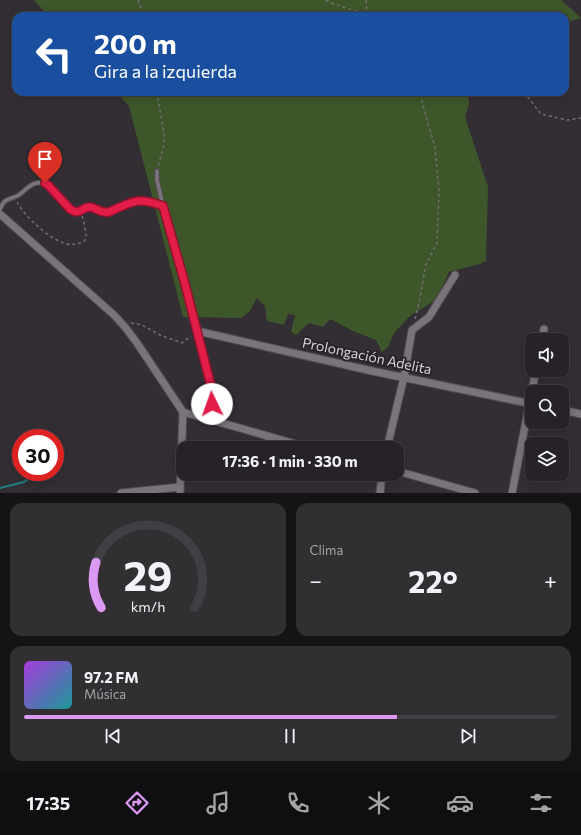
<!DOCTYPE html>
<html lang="es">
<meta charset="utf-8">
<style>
:root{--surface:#262227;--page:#322f33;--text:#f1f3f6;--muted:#a4a4a7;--line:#423f44;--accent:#dc99f4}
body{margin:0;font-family:Commissioner,sans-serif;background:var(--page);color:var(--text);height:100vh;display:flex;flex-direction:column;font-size:15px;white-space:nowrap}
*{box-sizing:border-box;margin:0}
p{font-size:13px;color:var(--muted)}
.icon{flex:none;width:22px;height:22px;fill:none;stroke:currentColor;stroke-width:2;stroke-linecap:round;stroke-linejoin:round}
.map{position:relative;height:493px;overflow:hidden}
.side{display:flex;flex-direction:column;gap:10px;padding:10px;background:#151315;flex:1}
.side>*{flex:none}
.banner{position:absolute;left:12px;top:12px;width:557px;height:84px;border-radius:12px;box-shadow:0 2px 10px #0003,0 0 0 1px var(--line);background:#1a4fa0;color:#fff;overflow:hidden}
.fabs{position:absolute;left:525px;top:333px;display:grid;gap:8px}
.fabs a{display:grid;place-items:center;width:44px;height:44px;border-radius:8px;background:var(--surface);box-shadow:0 2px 10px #0003,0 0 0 1px var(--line);font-size:20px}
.speed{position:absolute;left:12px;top:429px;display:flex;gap:8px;font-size:20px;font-weight:700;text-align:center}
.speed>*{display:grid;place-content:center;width:52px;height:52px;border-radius:50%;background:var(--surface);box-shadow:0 2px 10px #0003,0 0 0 1px var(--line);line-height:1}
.speed .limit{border:6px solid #d22;background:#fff;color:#111}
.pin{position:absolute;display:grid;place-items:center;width:34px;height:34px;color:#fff;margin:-41px -17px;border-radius:50% 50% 50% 0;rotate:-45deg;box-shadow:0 0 4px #0007}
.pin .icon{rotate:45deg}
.me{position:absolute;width:44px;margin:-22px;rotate:357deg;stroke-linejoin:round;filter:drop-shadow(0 0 3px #0008)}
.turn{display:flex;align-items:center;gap:14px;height:84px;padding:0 16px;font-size:18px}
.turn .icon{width:52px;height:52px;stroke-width:2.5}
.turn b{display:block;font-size:28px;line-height:34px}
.big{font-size:30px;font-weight:700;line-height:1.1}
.side .widget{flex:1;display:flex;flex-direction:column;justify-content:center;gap:6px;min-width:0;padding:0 14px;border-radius:12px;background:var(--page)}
.side .dial{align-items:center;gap:0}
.dial svg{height:104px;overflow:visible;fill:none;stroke:var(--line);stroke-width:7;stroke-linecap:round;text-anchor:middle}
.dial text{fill:var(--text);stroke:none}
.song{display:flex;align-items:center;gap:12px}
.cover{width:48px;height:48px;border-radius:6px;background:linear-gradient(135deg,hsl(280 70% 55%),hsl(180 70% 35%))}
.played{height:4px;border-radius:2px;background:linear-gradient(90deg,var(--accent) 70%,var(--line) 70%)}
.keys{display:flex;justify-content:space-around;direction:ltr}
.heat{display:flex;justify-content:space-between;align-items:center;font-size:22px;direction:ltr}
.side .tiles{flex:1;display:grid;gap:10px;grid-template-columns:1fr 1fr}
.widget:last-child{grid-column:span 2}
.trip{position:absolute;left:176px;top:441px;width:228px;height:40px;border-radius:12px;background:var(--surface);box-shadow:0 2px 10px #0003,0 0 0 1px var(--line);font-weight:700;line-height:40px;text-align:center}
.dock{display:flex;height:64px;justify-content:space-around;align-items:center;background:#0f0e10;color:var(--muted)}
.dock .icon{width:28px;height:28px}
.dock .current{color:var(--accent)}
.dock b{font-size:18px;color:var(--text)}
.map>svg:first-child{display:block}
.green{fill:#3d562a}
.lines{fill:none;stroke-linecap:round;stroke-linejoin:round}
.stream{stroke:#1f7e82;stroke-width:2}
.service-casing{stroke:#504b51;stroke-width:5.5}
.minor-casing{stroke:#504b51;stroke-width:9}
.path{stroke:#736e74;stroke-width:1.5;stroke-dasharray:3 3;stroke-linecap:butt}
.service{stroke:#7a737b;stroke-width:3.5}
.minor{stroke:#7a737b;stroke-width:7}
.route-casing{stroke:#92132f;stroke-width:10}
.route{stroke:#e11d48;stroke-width:7}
.labels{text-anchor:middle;stroke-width:4;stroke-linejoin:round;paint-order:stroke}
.street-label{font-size:14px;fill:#d8d4d9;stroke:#29242a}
</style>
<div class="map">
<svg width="581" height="493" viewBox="0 0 581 493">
<rect width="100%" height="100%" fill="#332e34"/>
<!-- green -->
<path class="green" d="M 34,0 L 561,0 L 581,18 L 565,23 L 565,16 L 48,16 Z
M 116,92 L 468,92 L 469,104 L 465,117 L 488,187 L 486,261 L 480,264 L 449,272 L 436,300 L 410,316 L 394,333 L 388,347 L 382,352 L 376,340 L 355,332 L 330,319 L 323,327 L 309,323 L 296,335 L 291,332 L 295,315 L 288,314 L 284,325 L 267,321 L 265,306 L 257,298 L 250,311 L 241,318 L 183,317 L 129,106 Z"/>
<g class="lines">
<!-- stream -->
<path class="stream" d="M 55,463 L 60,461
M 0,488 L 24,482 L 38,472"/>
<!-- service casing -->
<g class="service-casing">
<path id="service" d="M 157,171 L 157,180 L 163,206 L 184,280 L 197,331
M 0,209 C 5,197 10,200 19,195 C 25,191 29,184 37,183 C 53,179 60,207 74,212 C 81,214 85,206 91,208 C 98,209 101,214 109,212 C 132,202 137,196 163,206
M 266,448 L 267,436"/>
</g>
<!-- minor casing -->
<g class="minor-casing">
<path id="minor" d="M 0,214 L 114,315 L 125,327 L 137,343 L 183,412 L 180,493
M 542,340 L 544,329
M 562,410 L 581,414
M 183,412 L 310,448
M 208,419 L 212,404 L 211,386 L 197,331 L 372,371 L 532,404
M 387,448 L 404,377 L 412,330 L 429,317 L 455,275
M 397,471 L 475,493
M 121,493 L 180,487
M 380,493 L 382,474
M 512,493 L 536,370"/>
</g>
<!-- path -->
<path class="path" d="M 138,0 L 144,16
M 326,0 L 331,3 L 371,16
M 366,0 L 367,15
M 157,92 L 164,133 L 164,145 L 158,167
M 524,92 L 541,114 L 567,120 L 581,118
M 17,202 C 25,217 50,240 67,244 C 72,246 76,243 82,243 L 86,239 L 86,233 L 82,215
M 415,319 L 419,303 L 426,264 L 437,243 L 439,191 L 435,147 L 427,120 L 421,97 L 418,92
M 131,323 L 142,325 L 160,335 L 182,343 L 191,336"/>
<!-- service -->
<use href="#service" class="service"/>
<!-- minor -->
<use href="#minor" class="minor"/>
</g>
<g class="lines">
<!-- route casing -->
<g class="route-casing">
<path id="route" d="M 45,183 L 48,185 L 70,209 C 81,216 80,208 89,207 C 96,207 100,214 109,212 C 132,202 137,196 163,206 L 184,280 L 211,386 L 212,404"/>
</g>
<!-- route -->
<use href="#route" class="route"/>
</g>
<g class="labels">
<!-- street labels -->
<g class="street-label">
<text transform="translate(367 356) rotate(12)" y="5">Prolongación Adelita</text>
</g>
</g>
</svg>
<div class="fabs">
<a><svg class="icon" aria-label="sound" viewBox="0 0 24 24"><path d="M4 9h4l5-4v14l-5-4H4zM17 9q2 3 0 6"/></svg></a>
<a><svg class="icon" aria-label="search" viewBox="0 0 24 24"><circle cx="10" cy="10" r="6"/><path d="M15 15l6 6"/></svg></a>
<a><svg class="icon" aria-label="layers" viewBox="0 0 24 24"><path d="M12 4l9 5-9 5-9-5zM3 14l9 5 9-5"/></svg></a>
</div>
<div class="speed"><div class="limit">30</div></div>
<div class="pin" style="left:45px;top:183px;background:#d93025"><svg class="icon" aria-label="arrive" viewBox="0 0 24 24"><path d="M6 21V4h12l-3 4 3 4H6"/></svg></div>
<svg class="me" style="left:212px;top:404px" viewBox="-20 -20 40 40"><circle r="19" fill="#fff"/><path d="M0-13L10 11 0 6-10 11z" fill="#e11d48"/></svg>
<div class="trip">17:36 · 1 min · 330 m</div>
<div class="banner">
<div class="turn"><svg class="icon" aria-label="left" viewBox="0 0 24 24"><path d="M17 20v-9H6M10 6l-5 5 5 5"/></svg><div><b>200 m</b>Gira a la izquierda</div></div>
</div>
</div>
<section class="side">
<div class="tiles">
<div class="widget dial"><svg viewBox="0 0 100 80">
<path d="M14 69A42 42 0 1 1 86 69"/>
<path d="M14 69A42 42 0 0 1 10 34" stroke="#dc99f4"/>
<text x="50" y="56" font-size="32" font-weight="700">29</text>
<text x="50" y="72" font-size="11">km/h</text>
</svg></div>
<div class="widget"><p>Clima</p>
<div class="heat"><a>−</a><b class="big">22°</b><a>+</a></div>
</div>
<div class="widget">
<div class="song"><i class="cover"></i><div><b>97.2 FM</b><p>Música</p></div></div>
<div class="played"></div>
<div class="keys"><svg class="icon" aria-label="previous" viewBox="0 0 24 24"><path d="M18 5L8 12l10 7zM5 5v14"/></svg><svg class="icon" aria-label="pause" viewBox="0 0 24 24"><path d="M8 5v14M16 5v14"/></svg><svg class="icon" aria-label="next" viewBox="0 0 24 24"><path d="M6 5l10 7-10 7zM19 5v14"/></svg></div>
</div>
</div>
</section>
<nav class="dock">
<b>17:35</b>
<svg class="icon current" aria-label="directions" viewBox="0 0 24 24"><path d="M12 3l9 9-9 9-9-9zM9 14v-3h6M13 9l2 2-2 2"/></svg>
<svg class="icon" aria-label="music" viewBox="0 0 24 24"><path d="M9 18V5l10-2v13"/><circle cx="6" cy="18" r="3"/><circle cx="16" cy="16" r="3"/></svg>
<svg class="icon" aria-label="phone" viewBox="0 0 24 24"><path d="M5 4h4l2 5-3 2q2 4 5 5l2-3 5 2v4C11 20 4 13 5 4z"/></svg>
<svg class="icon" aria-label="climate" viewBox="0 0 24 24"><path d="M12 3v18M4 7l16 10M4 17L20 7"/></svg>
<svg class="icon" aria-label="car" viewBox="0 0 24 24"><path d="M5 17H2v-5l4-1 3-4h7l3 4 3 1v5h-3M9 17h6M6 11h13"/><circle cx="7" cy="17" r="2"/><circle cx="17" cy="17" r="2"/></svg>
<svg class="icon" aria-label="filters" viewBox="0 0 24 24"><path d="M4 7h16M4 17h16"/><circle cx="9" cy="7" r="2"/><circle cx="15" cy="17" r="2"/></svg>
</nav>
